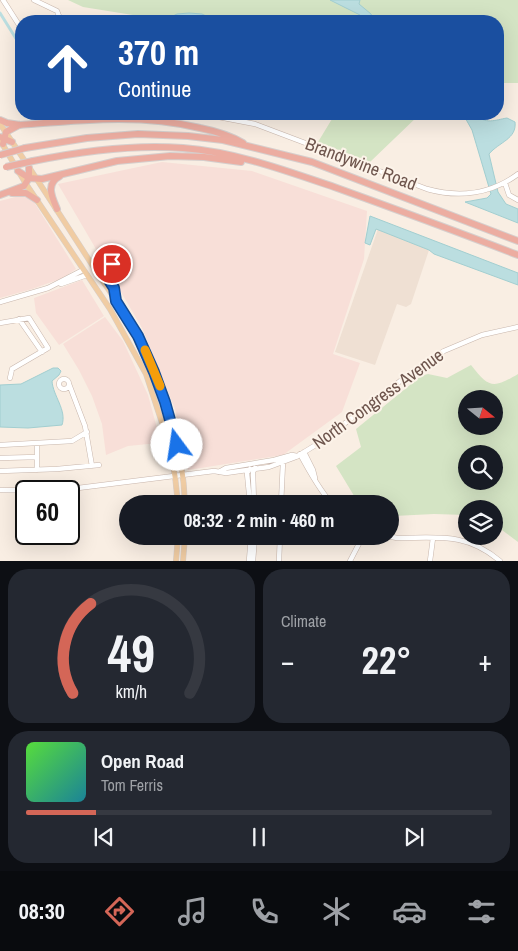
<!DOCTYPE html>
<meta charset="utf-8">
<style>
:root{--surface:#171b24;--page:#242831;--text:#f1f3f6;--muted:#9ea1a6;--line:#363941;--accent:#d46657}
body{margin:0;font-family:"Archivo Narrow",sans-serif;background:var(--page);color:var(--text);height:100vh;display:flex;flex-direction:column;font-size:19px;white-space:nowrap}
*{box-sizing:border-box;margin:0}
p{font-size:16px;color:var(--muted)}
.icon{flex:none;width:28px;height:28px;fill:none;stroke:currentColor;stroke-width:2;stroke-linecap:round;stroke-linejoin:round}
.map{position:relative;height:561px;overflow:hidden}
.panel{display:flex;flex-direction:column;gap:8px;padding:8px;background:#0d0f14;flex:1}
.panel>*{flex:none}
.guide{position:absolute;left:15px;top:15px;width:489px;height:105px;border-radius:20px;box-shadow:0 5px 20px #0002;background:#1a4fa0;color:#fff;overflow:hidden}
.needle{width:32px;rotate:108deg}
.buttons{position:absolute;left:458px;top:390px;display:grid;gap:10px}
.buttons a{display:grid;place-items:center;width:45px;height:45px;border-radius:50%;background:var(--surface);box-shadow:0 5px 20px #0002;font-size:25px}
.speed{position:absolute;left:15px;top:480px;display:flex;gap:10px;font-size:25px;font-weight:700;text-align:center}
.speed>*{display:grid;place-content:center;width:65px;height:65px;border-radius:50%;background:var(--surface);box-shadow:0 5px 20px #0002;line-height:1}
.speed .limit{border:2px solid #111;border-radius:8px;background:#fff;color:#111}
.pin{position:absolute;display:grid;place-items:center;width:42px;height:42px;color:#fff;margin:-21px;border:2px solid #fff;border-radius:50%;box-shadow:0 1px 5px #0007}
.me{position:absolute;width:55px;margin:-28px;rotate:346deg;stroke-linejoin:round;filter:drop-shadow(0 0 4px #0008)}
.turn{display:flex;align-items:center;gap:18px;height:105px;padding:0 20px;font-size:22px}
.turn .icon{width:65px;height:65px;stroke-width:2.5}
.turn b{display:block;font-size:35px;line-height:42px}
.big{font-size:38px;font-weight:800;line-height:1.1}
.panel .tile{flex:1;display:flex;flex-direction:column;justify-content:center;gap:8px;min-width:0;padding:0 18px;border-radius:20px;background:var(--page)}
.panel .dial{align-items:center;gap:0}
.dial svg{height:130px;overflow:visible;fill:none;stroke:var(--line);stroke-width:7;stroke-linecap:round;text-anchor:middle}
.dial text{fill:var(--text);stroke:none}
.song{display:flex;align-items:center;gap:15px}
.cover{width:60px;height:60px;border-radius:8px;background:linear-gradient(135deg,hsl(110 70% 55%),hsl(190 70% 35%))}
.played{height:5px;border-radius:2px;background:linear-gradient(90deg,var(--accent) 15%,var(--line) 15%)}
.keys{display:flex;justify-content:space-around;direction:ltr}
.heat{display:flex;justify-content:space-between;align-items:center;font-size:28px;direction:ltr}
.panel .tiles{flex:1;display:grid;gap:8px;grid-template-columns:1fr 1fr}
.tile:last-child{grid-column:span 2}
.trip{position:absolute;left:119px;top:495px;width:280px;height:50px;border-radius:25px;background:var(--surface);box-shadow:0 5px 20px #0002;font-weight:800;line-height:50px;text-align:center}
.tabs{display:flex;height:80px;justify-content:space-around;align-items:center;background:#090b0e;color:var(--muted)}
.tabs .icon{width:35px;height:35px}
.tabs .active{color:var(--accent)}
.tabs b{font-size:22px;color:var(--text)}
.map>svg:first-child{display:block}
.residential{fill:#efe0d3}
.commercial{fill:#f8dfd8}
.green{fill:#d4e4c4;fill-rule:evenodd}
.water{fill:#bbdee0;stroke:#a2ced0}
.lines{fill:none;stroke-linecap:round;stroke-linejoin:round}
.canal{stroke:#bbdee0;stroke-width:3}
.minor-casing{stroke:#c8b6ac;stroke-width:5.5}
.major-casing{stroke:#d6cfcd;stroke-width:6}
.highway-casing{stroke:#d6cfcd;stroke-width:8}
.minor{stroke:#fff;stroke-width:4.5}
.major{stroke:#f0cca3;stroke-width:5}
.highway{stroke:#ecada1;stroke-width:6}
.highway-bridge-casing{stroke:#d6cfcd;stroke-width:8;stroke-linecap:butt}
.highway-bridge{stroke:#ecada1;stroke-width:6}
.route-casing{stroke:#114b97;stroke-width:12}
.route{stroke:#1a73e8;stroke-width:9}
.slow{stroke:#f59e0b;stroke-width:9}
.labels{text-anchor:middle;stroke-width:4;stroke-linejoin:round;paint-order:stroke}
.street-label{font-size:18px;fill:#6e554d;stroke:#fcf3e9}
</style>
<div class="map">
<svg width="518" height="561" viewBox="0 0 518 561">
<rect width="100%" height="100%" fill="#f9eee3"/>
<!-- residential -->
<path class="residential" d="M 378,229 L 429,250 L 411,304 L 406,307 L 397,304 L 375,365 L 335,352 Z"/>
<!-- commercial -->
<path class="commercial" d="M 162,162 L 252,171 L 367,211 L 364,259 L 333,354 L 360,363 L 342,412 L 283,455 L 188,470 L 175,409 L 142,328 L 58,184 Z
M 19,196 L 29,198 L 34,202 L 76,269 L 63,278 L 32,289 L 0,298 L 0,201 Z
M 82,280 L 104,316 L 59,345 L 36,313 L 34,298 Z
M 105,317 L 123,341 L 148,395 L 160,439 L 158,443 L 128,446 L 106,455 L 102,424 L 92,396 L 79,370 L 63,344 Z"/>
<!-- green -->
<path class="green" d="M 68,0 L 518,0 L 518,83 L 498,83 L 498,21 L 145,21 L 139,16 L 83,7 Z
M 335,114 L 420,114 L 370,162 L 318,142 Z
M 471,365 C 489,388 493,389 518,374 L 518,542 L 494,524 L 494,509 L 466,509 L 466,515 L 434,514 L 394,516 L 393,525 L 390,528 L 390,504 L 359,504 L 336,466 L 361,447 L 356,429 L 421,376 L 428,374 L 447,378 ZM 466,399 L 494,399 L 494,426 L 466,426 ZM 466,454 L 494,454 L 494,481 L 466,481 Z"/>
<!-- water -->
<path class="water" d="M 330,0 L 360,0 L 359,4 L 371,14 L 374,21 L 364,21 L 360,15 Z
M 189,13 L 202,14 L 216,21 L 158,21 L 165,20 L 177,14 Z
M 463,114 L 476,114 C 485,125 495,120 507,118 L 515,122 C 517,139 499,142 489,154 L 498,192 L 506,204 L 518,209 L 518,223 L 465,202 L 487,198 L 491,194 L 472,130 Z
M 370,216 L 518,273 L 518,285 L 434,254 L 429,250 L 376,229 L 370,245 L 365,243 Z
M 53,368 L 58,368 L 61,371 L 59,375 L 52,381 C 53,396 67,410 62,425 L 28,428 L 0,427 L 0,385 L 21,384 Z"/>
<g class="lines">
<!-- canal -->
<path class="canal" d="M 0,13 L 20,45"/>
<!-- minor casing -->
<g class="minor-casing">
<path id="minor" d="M 3,0 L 21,28
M 34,0 L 57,11 L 61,21
M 28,21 L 36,21
M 203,114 L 255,124 L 427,189 C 459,198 491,194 518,174
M 505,183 L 509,195 L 518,200
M 59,283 L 61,284 L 87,275
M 0,302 L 48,288 L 83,270
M 19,319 L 42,352
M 0,323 L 29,318 L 48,348 L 12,369 L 10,378
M59 384a5 5 0 1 1 10 0a5 5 0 1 1-10 0Z
M 69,384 L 85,426 L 92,466
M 37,444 L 37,470
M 0,445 L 72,441 L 87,432
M 304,452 L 313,470 L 315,478
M 300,454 C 309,471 319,489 332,504
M 0,458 L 37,457
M 250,469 L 247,473 L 250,504
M 0,471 L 57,469 L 99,465
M 219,472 L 226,468 L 274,460 L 292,455 L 297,456
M 0,490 L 54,491 L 214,471 L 226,473 L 269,467 L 296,457 L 319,443 L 416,369 L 444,351 L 482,335 L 518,327
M 254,504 L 253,472 L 255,468
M 281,504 L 283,462
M 381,536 L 388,537
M 387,536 L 397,538 C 438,538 466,532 500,561
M 249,561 L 251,536
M 253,561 L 255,536
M 279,561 L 280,536
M 350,561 L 363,536
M 430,561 L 433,538"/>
</g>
<!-- major casing -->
<g class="major-casing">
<path id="major" d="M 0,124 C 31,169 61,217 91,263 C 107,288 124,311 138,337 C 165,387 183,447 185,504
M 0,140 L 26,184 L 110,309 L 146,374 L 167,438 L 175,476 L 178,504
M 115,261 L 110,267 L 107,277 L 114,288 L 116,298
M 176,561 L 178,536
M 183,561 L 185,536"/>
</g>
<!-- highway casing -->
<g class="highway-casing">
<path id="highway" d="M 0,120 L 7,123 L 20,125 C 81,120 140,113 200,128 C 215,131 229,135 243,143
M 0,137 L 12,142
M 3,144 L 6,132 L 19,125
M 25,148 L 87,138 L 138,134 L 188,136 L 223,140 L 312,162 L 518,241
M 33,161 C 82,151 133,144 183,148 C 236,152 287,171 337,188 C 398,210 458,232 518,255
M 18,171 L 29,178 L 42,179 L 117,161 L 170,156 L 204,157 L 241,162
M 12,193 L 26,193 L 37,200
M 0,195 L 24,186 L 29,178 L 29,168
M 57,209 C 52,197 45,184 60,176"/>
</g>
<!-- minor -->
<use href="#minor" class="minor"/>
<!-- major -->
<use href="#major" class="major"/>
<!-- highway -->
<use href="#highway" class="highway"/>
<!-- highway-bridge casing -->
<g class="highway-bridge-casing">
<path id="highway-bridge" d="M 0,155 L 25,148
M 6,167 L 33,161"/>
</g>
<!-- highway-bridge -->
<use href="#highway-bridge" class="highway-bridge"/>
</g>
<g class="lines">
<!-- route casing -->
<g class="route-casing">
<path id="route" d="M 112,264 L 107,271 L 107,277 L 114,288 L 116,301 L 138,336 L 154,372 L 165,402 L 177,445"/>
</g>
<!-- route -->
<use href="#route" class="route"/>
<!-- slow -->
<path class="slow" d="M 145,350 L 160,386"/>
</g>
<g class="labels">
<!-- street labels -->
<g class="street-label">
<text transform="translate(361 164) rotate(21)" y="6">Brandywine Road</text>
<text transform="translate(378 399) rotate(-36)" y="6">North Congress Avenue</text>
</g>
</g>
</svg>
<div class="buttons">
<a><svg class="needle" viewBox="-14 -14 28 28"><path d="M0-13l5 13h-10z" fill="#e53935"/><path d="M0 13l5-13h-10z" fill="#9ea1a6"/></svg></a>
<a><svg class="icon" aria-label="search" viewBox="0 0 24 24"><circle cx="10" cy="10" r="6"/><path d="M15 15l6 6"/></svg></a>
<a><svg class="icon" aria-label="layers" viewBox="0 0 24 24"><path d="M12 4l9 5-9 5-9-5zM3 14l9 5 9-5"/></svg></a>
</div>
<div class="speed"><div class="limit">60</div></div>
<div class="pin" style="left:112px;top:264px;background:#d93025"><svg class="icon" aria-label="arrive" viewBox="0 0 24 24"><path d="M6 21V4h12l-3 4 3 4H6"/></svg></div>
<svg class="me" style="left:177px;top:445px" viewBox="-20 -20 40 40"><circle r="19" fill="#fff"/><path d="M0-13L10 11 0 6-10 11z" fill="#1a73e8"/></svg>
<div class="trip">08:32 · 2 min · 460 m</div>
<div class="guide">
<div class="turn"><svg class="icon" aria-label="ahead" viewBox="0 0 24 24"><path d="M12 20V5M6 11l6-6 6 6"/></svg><div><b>370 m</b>Continue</div></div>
</div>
</div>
<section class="panel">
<div class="tiles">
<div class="tile dial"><svg viewBox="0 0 100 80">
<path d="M14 69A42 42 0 1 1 86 69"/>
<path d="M14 69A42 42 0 0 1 25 14" stroke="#d46657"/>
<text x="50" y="56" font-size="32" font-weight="700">49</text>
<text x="50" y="72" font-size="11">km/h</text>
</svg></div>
<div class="tile"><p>Climate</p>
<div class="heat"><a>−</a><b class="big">22°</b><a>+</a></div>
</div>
<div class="tile">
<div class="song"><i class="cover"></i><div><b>Open Road</b><p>Tom Ferris</p></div></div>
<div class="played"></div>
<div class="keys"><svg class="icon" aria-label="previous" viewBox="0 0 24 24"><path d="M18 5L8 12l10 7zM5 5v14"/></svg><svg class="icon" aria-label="pause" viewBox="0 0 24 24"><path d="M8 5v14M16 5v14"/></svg><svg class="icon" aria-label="next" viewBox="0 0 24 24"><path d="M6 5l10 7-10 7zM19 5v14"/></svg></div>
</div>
</div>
</section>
<nav class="tabs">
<b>08:30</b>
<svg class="icon active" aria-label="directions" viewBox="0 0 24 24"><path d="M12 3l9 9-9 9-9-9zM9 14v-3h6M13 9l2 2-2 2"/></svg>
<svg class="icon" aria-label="music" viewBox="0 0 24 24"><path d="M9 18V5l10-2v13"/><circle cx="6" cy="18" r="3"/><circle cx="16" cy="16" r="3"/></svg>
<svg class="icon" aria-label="phone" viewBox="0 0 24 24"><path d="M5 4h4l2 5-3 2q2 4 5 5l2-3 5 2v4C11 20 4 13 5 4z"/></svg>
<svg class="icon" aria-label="climate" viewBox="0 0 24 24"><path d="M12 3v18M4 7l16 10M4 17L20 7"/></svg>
<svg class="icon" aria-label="car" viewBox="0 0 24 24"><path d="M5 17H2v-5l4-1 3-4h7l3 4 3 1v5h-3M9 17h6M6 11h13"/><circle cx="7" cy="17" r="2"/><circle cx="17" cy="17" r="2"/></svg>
<svg class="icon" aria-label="filters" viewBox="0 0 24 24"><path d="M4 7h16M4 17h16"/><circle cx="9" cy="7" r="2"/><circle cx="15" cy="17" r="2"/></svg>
</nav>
